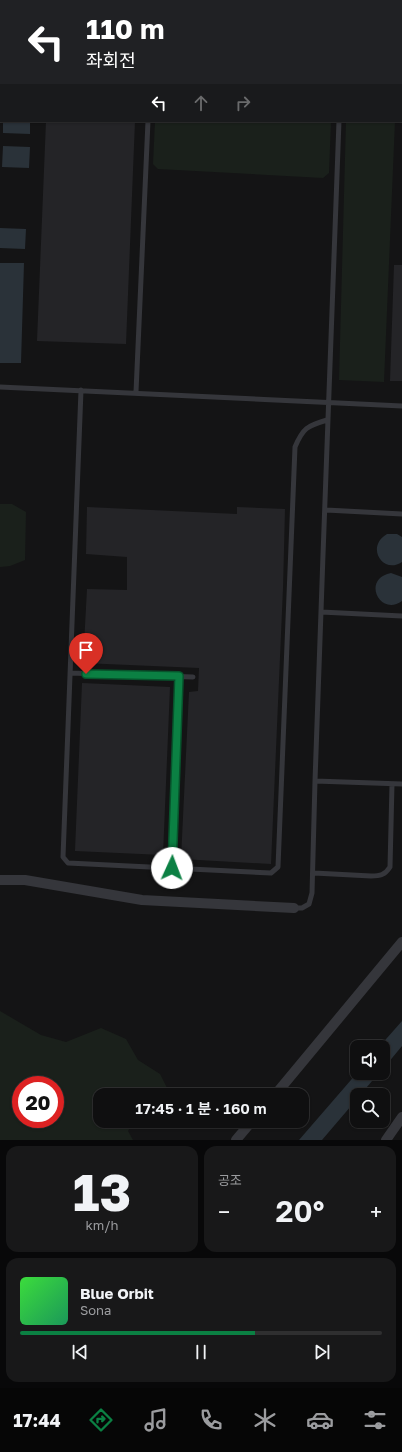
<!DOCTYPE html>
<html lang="ko">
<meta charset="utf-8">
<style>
:root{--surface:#0f0f10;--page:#181819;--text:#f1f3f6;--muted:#9b9c9f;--line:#2f2f30;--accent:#0b8043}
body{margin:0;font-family:"Golos Text","Noto Sans KR",sans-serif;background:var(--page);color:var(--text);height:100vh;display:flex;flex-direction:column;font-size:15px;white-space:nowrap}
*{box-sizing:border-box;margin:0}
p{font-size:13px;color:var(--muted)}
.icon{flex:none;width:22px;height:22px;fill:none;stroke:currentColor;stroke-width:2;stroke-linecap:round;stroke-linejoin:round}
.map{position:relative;height:1140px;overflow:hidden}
.details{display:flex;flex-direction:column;gap:6px;padding:6px;background:#080809;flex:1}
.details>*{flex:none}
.guide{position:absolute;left:0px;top:0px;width:402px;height:122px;box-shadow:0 1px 3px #0004,0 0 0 1px var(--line);background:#202124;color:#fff;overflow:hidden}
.controls{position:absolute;left:350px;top:1040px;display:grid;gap:8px}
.controls a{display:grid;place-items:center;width:40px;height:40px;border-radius:8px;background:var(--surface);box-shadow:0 1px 3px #0004,0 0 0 1px var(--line);font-size:20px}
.speed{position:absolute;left:12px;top:1076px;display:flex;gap:8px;font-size:20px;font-weight:700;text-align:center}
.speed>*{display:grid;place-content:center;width:52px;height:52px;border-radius:50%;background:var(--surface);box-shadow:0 1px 3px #0004,0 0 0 1px var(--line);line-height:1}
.speed .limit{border:6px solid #d22;background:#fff;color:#111}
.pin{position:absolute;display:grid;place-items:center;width:34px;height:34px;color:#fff;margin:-41px -17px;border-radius:50% 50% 50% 0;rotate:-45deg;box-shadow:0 0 4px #0007}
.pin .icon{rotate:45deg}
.me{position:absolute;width:44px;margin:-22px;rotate:2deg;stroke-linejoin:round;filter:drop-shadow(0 0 3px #0008)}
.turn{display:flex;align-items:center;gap:14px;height:84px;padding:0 20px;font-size:18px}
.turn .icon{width:52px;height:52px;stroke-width:2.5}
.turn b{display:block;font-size:28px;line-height:34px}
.lanes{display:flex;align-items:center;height:38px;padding:0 20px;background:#0003;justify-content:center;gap:20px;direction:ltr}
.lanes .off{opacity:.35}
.big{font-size:30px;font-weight:600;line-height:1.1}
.details .tile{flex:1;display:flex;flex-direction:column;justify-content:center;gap:6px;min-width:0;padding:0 14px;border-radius:12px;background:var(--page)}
.details .dial{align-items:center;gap:0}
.dial b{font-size:52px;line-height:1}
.song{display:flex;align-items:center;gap:12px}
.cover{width:48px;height:48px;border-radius:6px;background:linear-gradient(135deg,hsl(120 70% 55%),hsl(150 70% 35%))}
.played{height:4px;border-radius:2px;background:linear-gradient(90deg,var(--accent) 65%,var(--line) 65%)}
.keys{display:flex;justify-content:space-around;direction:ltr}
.heat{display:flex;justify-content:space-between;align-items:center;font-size:22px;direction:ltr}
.details .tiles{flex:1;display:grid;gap:6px;grid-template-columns:1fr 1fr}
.tile:last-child{grid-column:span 2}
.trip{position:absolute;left:93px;top:1088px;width:216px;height:40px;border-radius:12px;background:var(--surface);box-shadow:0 1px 3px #0004,0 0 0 1px var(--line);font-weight:600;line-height:40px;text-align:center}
.menu{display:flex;height:64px;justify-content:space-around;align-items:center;background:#060606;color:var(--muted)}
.menu .icon{width:28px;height:28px}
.menu .current{color:var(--accent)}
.menu b{font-size:18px;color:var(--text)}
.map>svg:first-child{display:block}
.green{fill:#1a201b;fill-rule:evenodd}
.water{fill:#2a3239}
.building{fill:#242427}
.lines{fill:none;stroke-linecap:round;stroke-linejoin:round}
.service{stroke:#35363b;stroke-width:5}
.minor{stroke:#35363b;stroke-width:10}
.route-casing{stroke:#07532c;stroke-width:10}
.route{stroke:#0b8043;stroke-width:7}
</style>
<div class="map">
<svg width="402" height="1140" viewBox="0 0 402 1140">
<rect width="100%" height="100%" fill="#141415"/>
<!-- green -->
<path class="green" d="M 160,0 L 336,0 L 160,1 Z
M 155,121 L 331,121 L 329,173 L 323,178 L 158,169 L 153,164 Z
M 346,121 L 395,121 L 384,382 L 339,380 Z
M 0,504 L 12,504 L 26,512 L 25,560 L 10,566 L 0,567 Z
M 0,1011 L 41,1035 L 66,1042 L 101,1028 L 126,1039 L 138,1060 L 160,1074 L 168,1090 L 166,1095 L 100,1095 L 100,1121 L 134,1121 L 128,1131 L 133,1140 L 0,1140 ZM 21,1085 L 55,1085 L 55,1119 L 21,1119 Z"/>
<!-- water -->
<path class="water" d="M 3,121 L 30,121 L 30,134 L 3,133 Z
M 3,146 L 30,147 L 29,168 L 2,167 Z
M 0,228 L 26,229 L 25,249 L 0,248 Z
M 0,263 L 24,263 L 21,363 L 0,363 Z
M 387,534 L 397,534 L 402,537 L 402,562 C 383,575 365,547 387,534 Z
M 391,573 L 402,577 L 402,601 C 380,617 361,579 391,573 Z
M 402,1021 L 402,1046 L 383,1069 L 383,1047 L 379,1047 Z
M 357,1073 L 379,1073 L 360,1095 L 357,1095 L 357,1099 L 322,1140 L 299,1140 Z"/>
<!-- building -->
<path class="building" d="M 46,121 L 135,121 L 126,344 L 37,341 Z
M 394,265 L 402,265 L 402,381 L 390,381 Z
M 87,507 L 237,514 L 237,507 L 285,509 L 283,588 L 271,864 L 181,859 L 189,692 L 198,691 L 199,668 L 83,663 L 87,589 L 127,590 L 127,557 L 86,554 Z
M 82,683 L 170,687 L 163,855 L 75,851 Z"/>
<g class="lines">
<!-- service -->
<path class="service" d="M 154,1 L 154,0
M 344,1 L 344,0
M 0,12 L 1,12
M 401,28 L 402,28
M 339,121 C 330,341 323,561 315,781 L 402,784
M 0,387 L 402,406
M 81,390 L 63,857 L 68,863 L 271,873 L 278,867 L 295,447 C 303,428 307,426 327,420
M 136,392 L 148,121
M 326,510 L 402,514
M 321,612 L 402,616
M 70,673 L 193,677
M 172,868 L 179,677
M 314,873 L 371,876 C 380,876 385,875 390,867 L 392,784
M 294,908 L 302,908 L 309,904 L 312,893 L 315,781"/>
<!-- minor -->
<path class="minor" d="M 0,880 L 25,880 L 142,900 L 294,908
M 275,1095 L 402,942
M 236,1140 L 252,1121
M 386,1140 L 402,1117"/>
</g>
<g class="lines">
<!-- route casing -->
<g class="route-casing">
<path id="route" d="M 86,674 L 179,676 L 172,868"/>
</g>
<!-- route -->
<use href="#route" class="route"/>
</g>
</svg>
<div class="controls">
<a><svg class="icon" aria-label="sound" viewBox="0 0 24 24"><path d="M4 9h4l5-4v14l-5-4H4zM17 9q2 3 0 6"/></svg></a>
<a><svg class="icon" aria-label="search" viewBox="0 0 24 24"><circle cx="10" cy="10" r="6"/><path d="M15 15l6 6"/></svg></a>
</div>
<div class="speed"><div class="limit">20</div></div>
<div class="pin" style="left:86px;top:674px;background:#d93025"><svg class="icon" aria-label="arrive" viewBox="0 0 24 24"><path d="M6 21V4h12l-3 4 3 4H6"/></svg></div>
<svg class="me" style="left:172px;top:868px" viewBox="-20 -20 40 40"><circle r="19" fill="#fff"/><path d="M0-13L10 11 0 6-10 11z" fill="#0b8043"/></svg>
<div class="trip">17:45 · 1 분 · 160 m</div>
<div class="guide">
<div class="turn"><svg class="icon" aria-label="left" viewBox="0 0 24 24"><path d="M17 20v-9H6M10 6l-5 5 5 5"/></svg><div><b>110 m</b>좌회전</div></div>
<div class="lanes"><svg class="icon" aria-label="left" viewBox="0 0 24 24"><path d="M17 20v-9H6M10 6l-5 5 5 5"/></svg><svg class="icon off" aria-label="ahead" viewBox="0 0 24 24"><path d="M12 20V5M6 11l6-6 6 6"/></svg><svg class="icon off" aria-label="right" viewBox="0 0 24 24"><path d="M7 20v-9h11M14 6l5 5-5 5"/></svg></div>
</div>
</div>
<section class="details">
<div class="tiles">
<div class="tile dial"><b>13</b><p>km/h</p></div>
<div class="tile"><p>공조</p>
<div class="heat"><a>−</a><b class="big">20°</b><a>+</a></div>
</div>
<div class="tile">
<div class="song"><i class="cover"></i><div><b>Blue Orbit</b><p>Sona</p></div></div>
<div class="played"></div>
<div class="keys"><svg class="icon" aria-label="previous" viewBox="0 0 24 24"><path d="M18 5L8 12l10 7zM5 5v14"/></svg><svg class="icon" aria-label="pause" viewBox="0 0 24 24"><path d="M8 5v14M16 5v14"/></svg><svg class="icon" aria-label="next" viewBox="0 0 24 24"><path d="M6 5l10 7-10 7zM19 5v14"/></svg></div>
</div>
</div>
</section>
<nav class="menu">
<b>17:44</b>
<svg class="icon current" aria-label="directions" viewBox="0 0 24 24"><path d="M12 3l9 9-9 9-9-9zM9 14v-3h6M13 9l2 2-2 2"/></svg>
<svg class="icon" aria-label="music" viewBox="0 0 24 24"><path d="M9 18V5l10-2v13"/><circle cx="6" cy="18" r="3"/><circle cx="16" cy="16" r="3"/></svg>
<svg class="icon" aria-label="phone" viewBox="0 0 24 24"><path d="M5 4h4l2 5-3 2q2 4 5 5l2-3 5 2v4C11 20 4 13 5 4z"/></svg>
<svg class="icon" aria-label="climate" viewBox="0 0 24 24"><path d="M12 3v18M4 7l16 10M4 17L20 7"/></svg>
<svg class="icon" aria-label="car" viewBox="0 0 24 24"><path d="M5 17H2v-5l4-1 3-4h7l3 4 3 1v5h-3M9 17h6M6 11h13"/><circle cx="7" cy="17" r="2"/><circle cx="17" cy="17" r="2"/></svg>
<svg class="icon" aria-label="filters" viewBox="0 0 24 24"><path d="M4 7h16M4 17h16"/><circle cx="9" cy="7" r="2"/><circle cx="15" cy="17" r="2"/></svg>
</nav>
